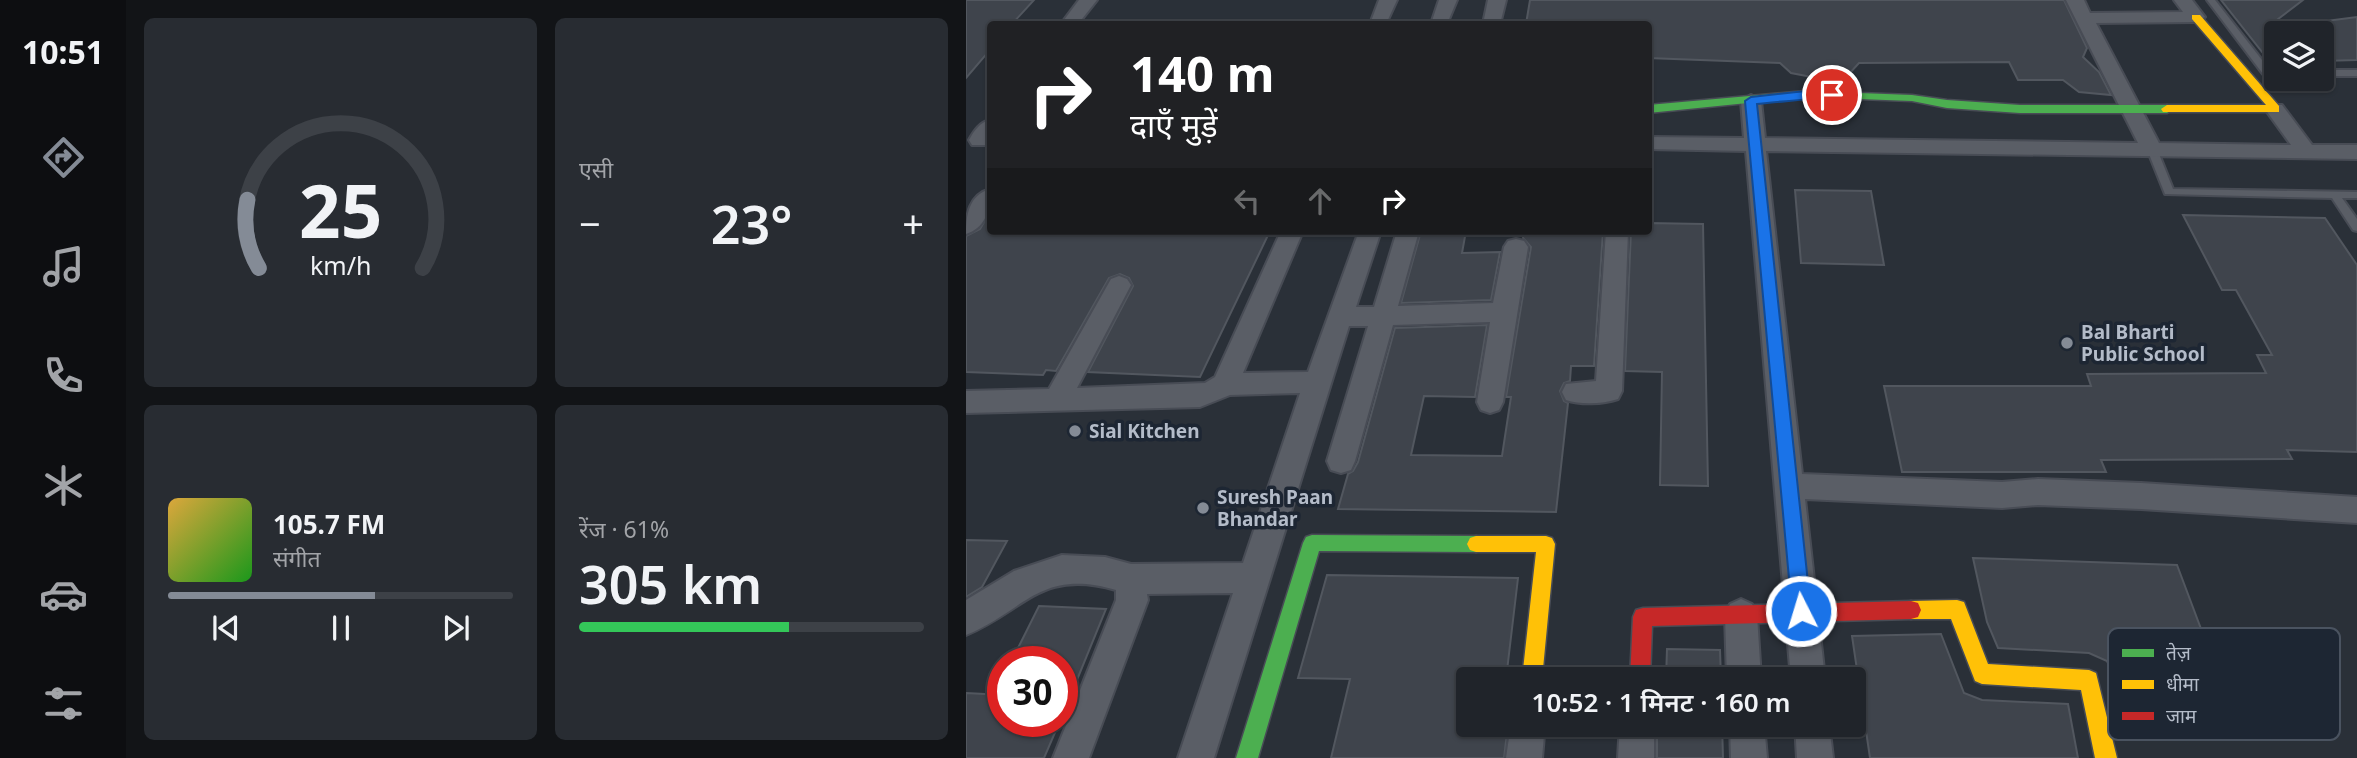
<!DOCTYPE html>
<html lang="hi">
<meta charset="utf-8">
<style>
:root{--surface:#20242a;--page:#282c32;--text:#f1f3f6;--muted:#a2a4a8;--line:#3d4147;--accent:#848b96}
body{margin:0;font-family:"Noto Sans","Noto Sans Devanagari",sans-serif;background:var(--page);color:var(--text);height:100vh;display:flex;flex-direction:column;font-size:26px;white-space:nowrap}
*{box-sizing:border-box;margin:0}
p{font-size:23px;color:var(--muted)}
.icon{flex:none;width:38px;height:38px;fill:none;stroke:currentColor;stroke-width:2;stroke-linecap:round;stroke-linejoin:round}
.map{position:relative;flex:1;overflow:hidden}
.sheet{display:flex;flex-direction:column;gap:18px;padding:18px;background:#121417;width:840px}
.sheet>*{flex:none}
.top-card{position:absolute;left:21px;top:21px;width:665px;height:214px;border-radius:7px;box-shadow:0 2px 5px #0004,0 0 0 2px var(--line);background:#202124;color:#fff;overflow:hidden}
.tools{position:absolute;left:1298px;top:21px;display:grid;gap:14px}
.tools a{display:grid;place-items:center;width:70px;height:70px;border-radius:7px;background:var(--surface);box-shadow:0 2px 5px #0004,0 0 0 2px var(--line);font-size:35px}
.speed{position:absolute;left:21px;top:646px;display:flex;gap:14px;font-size:35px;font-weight:700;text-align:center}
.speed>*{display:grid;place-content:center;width:91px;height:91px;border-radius:50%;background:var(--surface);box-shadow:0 2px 5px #0004,0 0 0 2px var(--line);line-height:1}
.speed .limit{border:10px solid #d22;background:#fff;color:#111}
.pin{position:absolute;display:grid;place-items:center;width:60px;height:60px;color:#fff;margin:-30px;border:4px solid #fff;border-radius:50%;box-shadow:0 2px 7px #0007}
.me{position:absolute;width:77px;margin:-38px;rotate:355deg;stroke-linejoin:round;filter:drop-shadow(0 0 5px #0008)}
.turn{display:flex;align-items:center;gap:24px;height:147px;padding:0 28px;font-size:32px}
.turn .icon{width:91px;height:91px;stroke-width:2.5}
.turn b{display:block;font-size:49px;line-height:60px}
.lanes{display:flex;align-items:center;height:66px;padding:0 28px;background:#0003;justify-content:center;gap:35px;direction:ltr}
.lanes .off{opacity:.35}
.big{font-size:52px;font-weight:600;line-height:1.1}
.sheet .card{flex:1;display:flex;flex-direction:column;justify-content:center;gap:10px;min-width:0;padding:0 24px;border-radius:10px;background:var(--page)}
.sheet .dial{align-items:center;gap:0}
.dial svg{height:182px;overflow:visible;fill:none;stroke:var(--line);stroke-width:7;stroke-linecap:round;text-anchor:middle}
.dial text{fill:var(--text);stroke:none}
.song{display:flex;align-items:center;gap:21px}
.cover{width:84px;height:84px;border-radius:10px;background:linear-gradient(135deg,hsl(40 70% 55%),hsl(120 70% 35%))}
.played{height:7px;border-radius:4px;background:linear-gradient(90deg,var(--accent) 60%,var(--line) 60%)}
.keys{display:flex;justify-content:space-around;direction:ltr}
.heat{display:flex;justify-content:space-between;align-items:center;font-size:38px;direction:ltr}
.charge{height:10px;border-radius:5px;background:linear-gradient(90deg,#34c759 61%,var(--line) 0)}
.sheet .tiles{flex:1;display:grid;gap:18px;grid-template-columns:repeat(2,1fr)}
.trip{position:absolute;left:490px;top:667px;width:410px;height:70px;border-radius:7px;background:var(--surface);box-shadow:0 2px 5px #0004,0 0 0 2px var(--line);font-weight:600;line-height:70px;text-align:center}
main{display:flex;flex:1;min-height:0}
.tab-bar{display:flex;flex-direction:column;width:126px;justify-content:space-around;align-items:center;background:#0d0e11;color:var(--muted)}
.tab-bar .icon{width:49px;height:49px}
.tab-bar .selected{color:var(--accent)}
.tab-bar b{font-size:32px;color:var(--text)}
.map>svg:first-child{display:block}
.building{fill:#3f444c;stroke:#52575f;stroke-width:2}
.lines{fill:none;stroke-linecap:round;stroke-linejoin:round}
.lane-casing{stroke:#484c55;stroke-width:4}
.street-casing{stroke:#484c55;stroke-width:4}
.fast-casing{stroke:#484c55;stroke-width:3}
.slow-casing{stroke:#484c55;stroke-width:3}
.jam-casing{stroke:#484c55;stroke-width:3}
.lane{fill:#5a5e66;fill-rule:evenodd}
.street{fill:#5a5e66;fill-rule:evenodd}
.fast{fill:#4caf50;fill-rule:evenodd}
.slow{fill:#ffc107;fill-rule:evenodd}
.jam{fill:#c62828;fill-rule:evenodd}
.route{fill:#1a73e8;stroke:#114b97;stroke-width:2}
.poi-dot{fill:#848b96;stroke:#1d2633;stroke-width:2.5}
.labels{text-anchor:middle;stroke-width:7;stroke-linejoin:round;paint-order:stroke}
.poi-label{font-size:19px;font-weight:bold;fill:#b4bcc9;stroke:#1d2633;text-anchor:start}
.key{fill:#1d2633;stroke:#4a5360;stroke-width:2}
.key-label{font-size:19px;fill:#b4bcc9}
</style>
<main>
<nav class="tab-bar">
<b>10:51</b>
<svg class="icon selected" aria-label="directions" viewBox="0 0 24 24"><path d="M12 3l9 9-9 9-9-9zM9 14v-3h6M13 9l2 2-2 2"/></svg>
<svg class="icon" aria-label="music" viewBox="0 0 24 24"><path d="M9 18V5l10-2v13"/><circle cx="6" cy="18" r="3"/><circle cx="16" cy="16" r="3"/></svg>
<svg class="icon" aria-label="phone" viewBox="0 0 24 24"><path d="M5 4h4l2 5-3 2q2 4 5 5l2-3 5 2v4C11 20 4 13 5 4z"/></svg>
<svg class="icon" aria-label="climate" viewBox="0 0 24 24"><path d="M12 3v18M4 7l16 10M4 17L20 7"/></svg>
<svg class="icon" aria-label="car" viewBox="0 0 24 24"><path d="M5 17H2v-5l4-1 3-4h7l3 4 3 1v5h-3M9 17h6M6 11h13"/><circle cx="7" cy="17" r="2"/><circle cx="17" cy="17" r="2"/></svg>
<svg class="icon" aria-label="filters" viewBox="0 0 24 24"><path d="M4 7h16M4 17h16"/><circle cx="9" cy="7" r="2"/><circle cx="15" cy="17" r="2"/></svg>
</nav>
<section class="sheet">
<div class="tiles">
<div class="card dial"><svg viewBox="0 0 100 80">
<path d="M14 69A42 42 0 1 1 86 69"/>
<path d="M14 69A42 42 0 0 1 9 39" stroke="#848b96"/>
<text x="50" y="56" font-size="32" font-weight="700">25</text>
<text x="50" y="72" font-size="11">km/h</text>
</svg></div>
<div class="card"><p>एसी</p>
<div class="heat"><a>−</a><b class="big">23°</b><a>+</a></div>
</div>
<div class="card">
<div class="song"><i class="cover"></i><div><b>105.7 FM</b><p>संगीत</p></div></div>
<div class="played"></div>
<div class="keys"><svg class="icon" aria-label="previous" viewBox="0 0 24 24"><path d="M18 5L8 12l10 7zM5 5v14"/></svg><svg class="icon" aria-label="pause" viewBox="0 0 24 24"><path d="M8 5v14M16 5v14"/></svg><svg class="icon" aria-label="next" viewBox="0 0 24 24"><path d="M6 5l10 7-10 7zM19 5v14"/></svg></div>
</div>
<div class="card"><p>रेंज · 61%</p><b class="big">305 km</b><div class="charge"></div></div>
</div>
</section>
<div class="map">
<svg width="1391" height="758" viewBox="0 0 1391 758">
<rect width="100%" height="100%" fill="#2a3038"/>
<!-- building -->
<path class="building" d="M 0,0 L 68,0 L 46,24 L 24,24 L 24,50 L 0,78 Z
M 564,0 L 1098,0 L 1121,48 L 1117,57 L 1133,72 L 1145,95 L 1113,92 L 1097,80 L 1052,80 L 1043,62 L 893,63 L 882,75 L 856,79 L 825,73 L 814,63 L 682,58 L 682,24 L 560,24 Z
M 1255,0 L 1337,0 L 1299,29 L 1391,17 L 1391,60 L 1356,61 L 1356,33 L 1311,33 L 1311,62 L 1304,62 Z
M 829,190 L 905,191 L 918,265 L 835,263 Z
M 24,212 L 24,231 L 304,231 L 234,377 L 122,372 L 167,286 L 163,278 L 154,274 L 143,278 L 90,371 L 80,370 L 77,375 L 0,372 L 0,236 L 14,229 Z
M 1217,215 L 1359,218 L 1391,265 L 1391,452 L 1321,450 L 1326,459 L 1135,460 L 1140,472 L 936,472 L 918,386 L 1125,386 L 1121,374 L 1300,373 L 1291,355 L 1306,355 L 1270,290 L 1256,290 Z
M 682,223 L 737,224 L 742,486 L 694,485 L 696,372 L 659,371 L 665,231 L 682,231 Z
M 455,231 L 500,231 L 496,253 L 534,252 L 525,300 L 435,303 Z
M 558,231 L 637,231 L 628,366 L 605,366 L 604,381 L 598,383 L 594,391 L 598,401 L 602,403 L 590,512 L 372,509 L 382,474 L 387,471 L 392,462 L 429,328 L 521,325 L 509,397 L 458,396 L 445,455 L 536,456 L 545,397 L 540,397 L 565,247 L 557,238 Z
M 0,540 L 41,541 L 16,587 L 0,597 Z
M 1007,558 L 1211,565 L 1267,714 L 1157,710 L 1149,679 L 1141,661 L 1123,653 L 1032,648 L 1021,622 Z
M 361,575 L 552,578 L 540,679 L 502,679 L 502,724 L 542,724 L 538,758 L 365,758 L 384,679 L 332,678 Z
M 73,606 L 140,609 L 97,714 L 96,662 L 45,662 Z
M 975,634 L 998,693 L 1016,700 L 1102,704 L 1112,758 L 904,758 L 886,636 Z
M 701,649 L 754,650 L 755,679 L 700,679 Z
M 0,693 L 37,695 L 37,721 L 94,721 L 78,758 L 0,758 Z
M 691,724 L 756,724 L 757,758 L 691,758 Z"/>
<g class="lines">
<!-- lane casing -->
<g class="lane-casing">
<path id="lane" d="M 1241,0 L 1249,0 L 1303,69 L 1311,69 L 1311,75 L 1297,74 Z
M 1356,70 L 1391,70 L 1391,76 L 1356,76 Z
M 1186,146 L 1191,149 L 1207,189 L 1391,192 L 1391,198 L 1376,198 L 1391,219 L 1391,231 L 1387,230 L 1366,198 L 1199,194 L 1181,149 Z"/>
</g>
<!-- street casing -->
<g class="street-casing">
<path id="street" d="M 113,0 L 131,0 L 112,24 L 95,24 Z
M 413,0 L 431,0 L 420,24 L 404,24 Z
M 473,0 L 491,0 L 481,24 L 465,24 Z
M 522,0 L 540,0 L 534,24 L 517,24 Z
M 1100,0 L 1118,0 L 1124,13 L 1217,12 L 1208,0 L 1226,0 L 1239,17 L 1230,22 L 1130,23 L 1193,143 L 1325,145 L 1299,109 L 1302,105 L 1316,105 L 1346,145 L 1391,145 L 1391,159 L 800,151 L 836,474 L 1036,482 L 1072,479 L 1175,483 L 1391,497 L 1391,523 L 1175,509 L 1072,505 L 1036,508 L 839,499 L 859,679 L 825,679 L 780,151 L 682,149 L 682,137 L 778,138 L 775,101 L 785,95 L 795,101 L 799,138 L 1172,143 Z
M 24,120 L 24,139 L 20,145 L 6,145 L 3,140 C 8,131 14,122 24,120 Z
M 24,189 C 26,207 20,228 0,234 C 0,215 3,195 24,189 Z
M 315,231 L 337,231 L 277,373 L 342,372 L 393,231 L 415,231 L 390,307 L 408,307 L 431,231 L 453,231 L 432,306 L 527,303 L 538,247 L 542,241 L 550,239 L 558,241 L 562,247 L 537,402 L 533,410 L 524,413 L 515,410 L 511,402 L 524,322 L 427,325 L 389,461 L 385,470 L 375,473 L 365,470 L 361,461 L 402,326 L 383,326 L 248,758 L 212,758 L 267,593 L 181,594 L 182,600 L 123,758 L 87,758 L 150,600 L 150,590 C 74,568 60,610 0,635 L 0,600 L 48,571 L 96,555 L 139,557 L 165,564 L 277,563 L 334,393 L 264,395 L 234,407 L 0,413 L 0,391 L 83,389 L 145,279 L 153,276 L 161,279 L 165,285 L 111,388 L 239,383 L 249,377 Z
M 640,231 L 662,231 L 656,391 L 652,399 C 637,404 615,405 600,400 L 596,392 L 600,384 L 630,381 Z
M 775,599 L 786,604 L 791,615 L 795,679 L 761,679 L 759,615 L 764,604 Z
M 545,724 L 579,724 L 576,758 L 540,758 Z
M 654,724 L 688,724 L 688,758 L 652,758 Z
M 764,724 L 798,724 L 801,758 L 765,758 Z
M 829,724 L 863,724 L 867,758 L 831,758 Z"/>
</g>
<!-- fast casing -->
<g class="fast-casing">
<path id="fast" d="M 840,91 L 946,95 L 981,100 L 1054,105 L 1201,105 L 1207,109 L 1201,113 L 1054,113 L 981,108 L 946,101 L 840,97 L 682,113 L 682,105 Z
M 346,535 L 510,536 L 516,538 L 519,544 L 516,550 L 510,552 L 353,551 L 292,758 L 270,758 L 337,543 L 340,537 Z"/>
</g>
<!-- slow casing -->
<g class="slow-casing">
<path id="slow" d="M 1226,15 L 1234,15 L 1313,106 L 1313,112 L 1197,112 L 1195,109 L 1201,105 L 1300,105 L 1226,19 Z
M 510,536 L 580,536 L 586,538 L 589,544 L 576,679 L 556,679 L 570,552 L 510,552 L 504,550 L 501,544 L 504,538 Z
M 991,600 L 998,602 L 1022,664 L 1123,670 L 1130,673 L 1151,758 L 1129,758 L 1115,690 L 1016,684 L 1009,681 L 985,619 L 945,619 L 938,617 L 935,610 L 938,603 L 945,601 Z"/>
</g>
<!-- jam casing -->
<g class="jam-casing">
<path id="jam" d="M 945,601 L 952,603 L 955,610 L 952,617 L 945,619 L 686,626 L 684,679 L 664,679 L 667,617 L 670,610 L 677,608 Z"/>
</g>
<!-- lane -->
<use href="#lane" class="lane"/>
<!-- street -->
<use href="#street" class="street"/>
<!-- fast -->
<use href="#fast" class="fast"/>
<!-- slow -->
<use href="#slow" class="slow"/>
<!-- jam -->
<use href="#jam" class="jam"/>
</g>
<!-- route -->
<path class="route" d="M 840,91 L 866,92 L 872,95 C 868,98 804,102 791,104 L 845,611 L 842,617 L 835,620 L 828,617 L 826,611 L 779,101 L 785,97 Z"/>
<!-- markers -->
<g class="poi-dot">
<circle cx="1101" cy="343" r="7"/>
<circle cx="109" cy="431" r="7"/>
<circle cx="237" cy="508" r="7"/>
</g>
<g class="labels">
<!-- poi labels -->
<g class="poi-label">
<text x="1115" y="339">Bal Bharti<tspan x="1115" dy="22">Public School</tspan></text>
<text x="123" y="438">Sial Kitchen</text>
<text x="251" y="504">Suresh Paan<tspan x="251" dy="22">Bhandar</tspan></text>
</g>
</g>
<!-- legend -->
<rect x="1142" y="628" width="232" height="112" rx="10" class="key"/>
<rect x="1156" y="649" width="32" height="8" fill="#4caf50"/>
<rect x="1156" y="680" width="32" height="9" fill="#ffc107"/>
<rect x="1156" y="712" width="32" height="8" fill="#c62828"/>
<g class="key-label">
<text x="1200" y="660">तेज़</text>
<text x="1200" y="691">धीमा</text>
<text x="1200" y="723">जाम</text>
</g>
</svg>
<div class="tools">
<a><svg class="icon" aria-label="layers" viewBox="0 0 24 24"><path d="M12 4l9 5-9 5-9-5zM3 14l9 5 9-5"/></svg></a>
</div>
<div class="speed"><div class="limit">30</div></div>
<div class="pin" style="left:866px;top:95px;background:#d93025"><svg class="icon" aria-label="arrive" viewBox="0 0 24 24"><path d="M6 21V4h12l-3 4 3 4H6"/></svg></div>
<svg class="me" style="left:835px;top:611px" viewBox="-20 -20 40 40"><circle r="17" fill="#1a73e8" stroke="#fff" stroke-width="3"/><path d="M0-11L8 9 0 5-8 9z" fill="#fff"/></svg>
<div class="trip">10:52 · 1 मिनट · 160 m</div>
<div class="top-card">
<div class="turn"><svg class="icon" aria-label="right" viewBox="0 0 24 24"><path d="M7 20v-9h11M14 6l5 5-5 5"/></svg><div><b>140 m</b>दाएँ मुड़ें</div></div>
<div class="lanes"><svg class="icon off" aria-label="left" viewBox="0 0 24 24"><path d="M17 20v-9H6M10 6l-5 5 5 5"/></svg><svg class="icon off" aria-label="ahead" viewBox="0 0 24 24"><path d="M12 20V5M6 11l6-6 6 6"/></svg><svg class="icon" aria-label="right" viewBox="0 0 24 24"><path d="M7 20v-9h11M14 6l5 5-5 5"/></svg></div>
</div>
</div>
</main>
